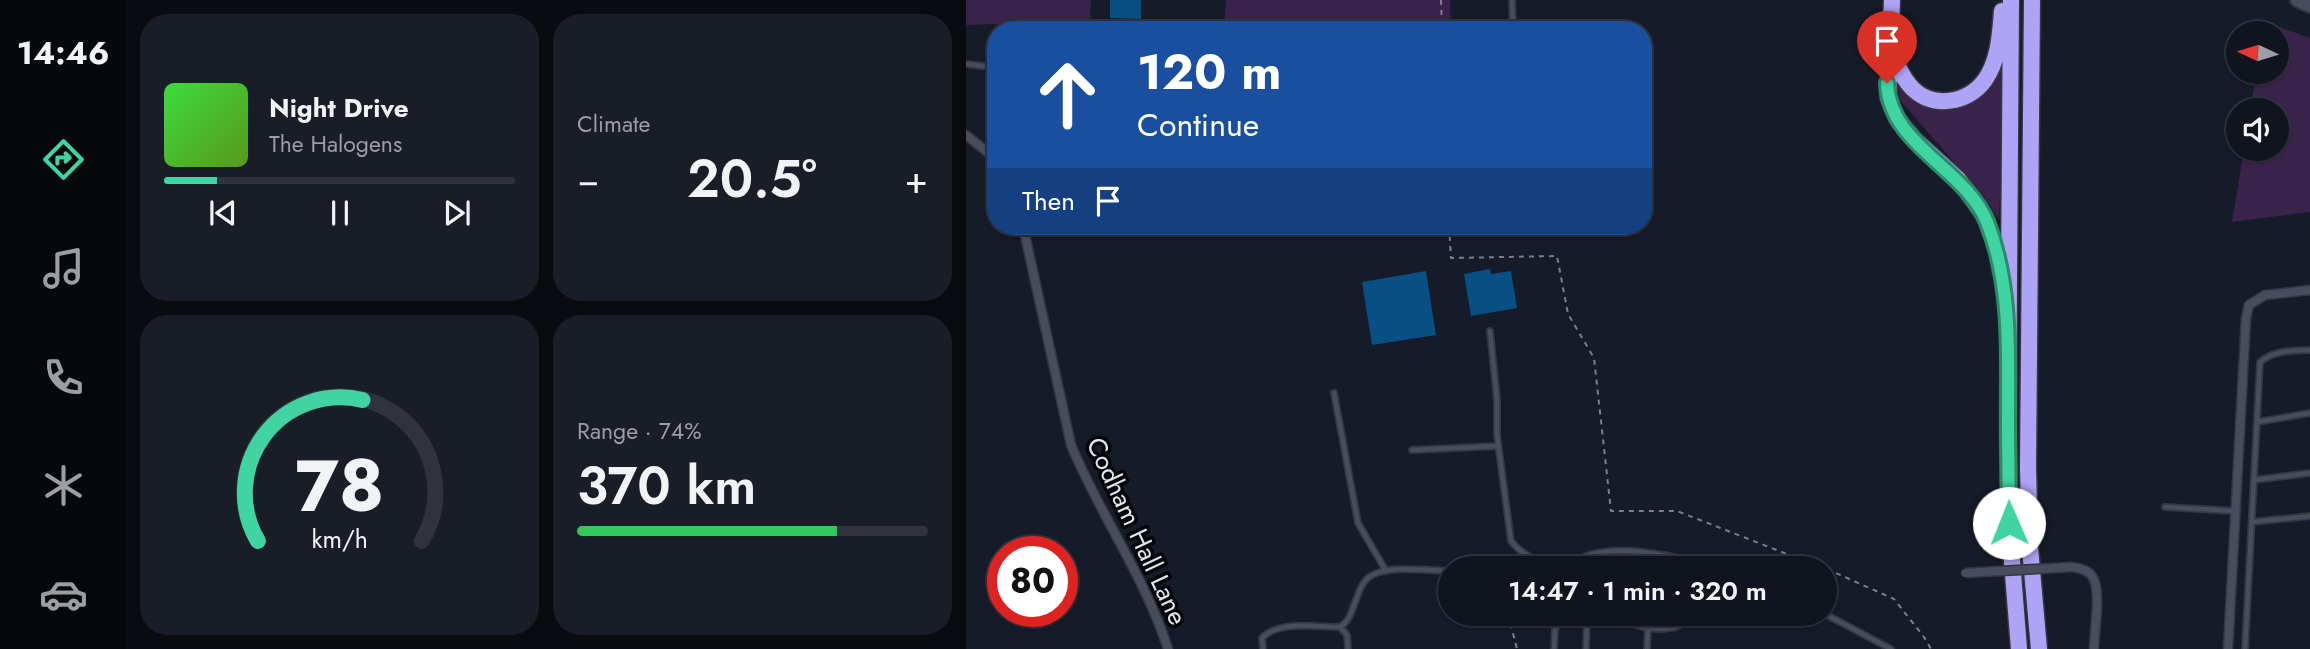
<!DOCTYPE html>
<meta charset="utf-8">
<style>
:root{--surface:#10141f;--page:#191d28;--text:#f1f3f6;--muted:#9c9ea4;--line:#30333d;--accent:#40d4a2}
body{margin:0;font-family:Jost,sans-serif;background:var(--page);color:var(--text);height:100vh;display:flex;flex-direction:column;font-size:26px;white-space:nowrap}
*{box-sizing:border-box;margin:0}
p{font-size:23px;color:var(--muted)}
.icon{flex:none;width:38px;height:38px;fill:none;stroke:currentColor;stroke-width:2;stroke-linecap:round;stroke-linejoin:round}
.map{position:relative;flex:1;overflow:hidden}
.drawer{display:flex;flex-direction:column;gap:14px;padding:14px;background:#090b11;width:840px}
.drawer>*{flex:none}
.guide{position:absolute;left:21px;top:21px;width:665px;height:214px;border-radius:28px;box-shadow:0 2px 5px #0004,0 0 0 2px var(--line);background:#1a4fa0;color:#fff;overflow:hidden}
.needle{width:46px;rotate:274deg}
.tools{position:absolute;left:1260px;top:21px;display:grid;gap:14px}
.tools a{display:grid;place-items:center;width:63px;height:63px;border-radius:50%;background:var(--surface);box-shadow:0 2px 5px #0004,0 0 0 2px var(--line);font-size:35px}
.speed{position:absolute;left:21px;top:536px;display:flex;gap:14px;font-size:35px;font-weight:700;text-align:center}
.speed>*{display:grid;place-content:center;width:91px;height:91px;border-radius:50%;background:var(--surface);box-shadow:0 2px 5px #0004,0 0 0 2px var(--line);line-height:1}
.speed .limit{border:10px solid #d22;background:#fff;color:#111}
.pin{position:absolute;display:grid;place-items:center;width:60px;height:60px;color:#fff;margin:-72px -30px;border-radius:50% 50% 50% 0;rotate:-45deg;box-shadow:0 0 7px #0007}
.pin .icon{rotate:45deg}
.me{position:absolute;width:77px;margin:-38px;rotate:359deg;stroke-linejoin:round;filter:drop-shadow(0 0 5px #0008)}
.turn{display:flex;align-items:center;gap:24px;height:147px;padding:0 35px;font-size:32px}
.turn .icon{width:91px;height:91px;stroke-width:2.5}
.turn b{display:block;font-size:49px;line-height:60px}
.then{display:flex;align-items:center;height:66px;padding:0 35px;background:#0003;gap:14px;font-size:26px}
.big{font-size:52px;font-weight:600;line-height:1.1}
.drawer .card{flex:1;display:flex;flex-direction:column;justify-content:center;gap:10px;min-width:0;padding:0 24px;border-radius:28px;background:var(--page)}
.drawer .dial{align-items:center;gap:0}
.dial svg{height:182px;overflow:visible;fill:none;stroke:var(--line);stroke-width:7;stroke-linecap:round;text-anchor:middle}
.dial text{fill:var(--text);stroke:none}
.song{display:flex;align-items:center;gap:21px}
.cover{width:84px;height:84px;border-radius:10px;background:linear-gradient(135deg,hsl(120 70% 55%),hsl(90 70% 35%))}
.played{height:7px;border-radius:4px;background:linear-gradient(90deg,var(--accent) 15%,var(--line) 15%)}
.keys{display:flex;justify-content:space-around;direction:ltr}
.heat{display:flex;justify-content:space-between;align-items:center;font-size:38px;direction:ltr}
.charge{height:10px;border-radius:5px;background:linear-gradient(90deg,#34c759 74%,var(--line) 0)}
.drawer .tiles{flex:1;display:grid;gap:14px;grid-template-columns:repeat(2,1fr)}
.trip{position:absolute;left:472px;top:556px;width:399px;height:70px;border-radius:35px;background:var(--surface);box-shadow:0 2px 5px #0004,0 0 0 2px var(--line);font-weight:600;line-height:70px;text-align:center}
main{display:flex;flex:1;min-height:0}
.menu{display:flex;flex-direction:column;width:126px;justify-content:space-around;align-items:center;background:#06080c;color:var(--muted)}
.menu .icon{width:49px;height:49px}
.menu .active{color:var(--accent)}
.menu b{font-size:32px;color:var(--text)}
.map>svg:first-child{display:block}
.green{fill:#3a234a}
.building{fill:#084f84}
.lines{fill:none;stroke-linecap:round;stroke-linejoin:round}
.lane-casing{stroke:#353742;stroke-width:8}
.street-casing{stroke:#353742;stroke-width:11}
.secondary-casing{stroke:#353742;stroke-width:16}
.highway-casing{stroke:#353742;stroke-width:19}
.path{stroke:#7a7f8a;stroke-width:2;stroke-dasharray:5 5;stroke-linecap:butt}
.lane{stroke:#474d5d;stroke-width:4.5}
.street{stroke:#474d5d;stroke-width:8}
.secondary{stroke:#474d5d;stroke-width:12}
.highway{stroke:#aea3f5;stroke-width:16}
.street-bridge-casing{stroke:#353742;stroke-width:11;stroke-linecap:butt}
.street-bridge{stroke:#474d5d;stroke-width:8}
.route-casing{stroke:#2a8a69;stroke-width:18}
.route{stroke:#40d4a2;stroke-width:12}
.labels{text-anchor:middle;stroke-width:7;stroke-linejoin:round;paint-order:stroke}
.street-label{font-size:26px;fill:#e2e6ef;stroke:#05060c}
</style>
<main>
<nav class="menu">
<b>14:46</b>
<svg class="icon active" aria-label="directions" viewBox="0 0 24 24"><path d="M12 3l9 9-9 9-9-9zM9 14v-3h6M13 9l2 2-2 2"/></svg>
<svg class="icon" aria-label="music" viewBox="0 0 24 24"><path d="M9 18V5l10-2v13"/><circle cx="6" cy="18" r="3"/><circle cx="16" cy="16" r="3"/></svg>
<svg class="icon" aria-label="phone" viewBox="0 0 24 24"><path d="M5 4h4l2 5-3 2q2 4 5 5l2-3 5 2v4C11 20 4 13 5 4z"/></svg>
<svg class="icon" aria-label="climate" viewBox="0 0 24 24"><path d="M12 3v18M4 7l16 10M4 17L20 7"/></svg>
<svg class="icon" aria-label="car" viewBox="0 0 24 24"><path d="M5 17H2v-5l4-1 3-4h7l3 4 3 1v5h-3M9 17h6M6 11h13"/><circle cx="7" cy="17" r="2"/><circle cx="17" cy="17" r="2"/></svg>
</nav>
<section class="drawer">
<div class="tiles">
<div class="card">
<div class="song"><i class="cover"></i><div><b>Night Drive</b><p>The Halogens</p></div></div>
<div class="played"></div>
<div class="keys"><svg class="icon" aria-label="previous" viewBox="0 0 24 24"><path d="M18 5L8 12l10 7zM5 5v14"/></svg><svg class="icon" aria-label="pause" viewBox="0 0 24 24"><path d="M8 5v14M16 5v14"/></svg><svg class="icon" aria-label="next" viewBox="0 0 24 24"><path d="M6 5l10 7-10 7zM19 5v14"/></svg></div>
</div>
<div class="card"><p>Climate</p>
<div class="heat"><a>−</a><b class="big">20.5°</b><a>+</a></div>
</div>
<div class="card dial"><svg viewBox="0 0 100 80">
<path d="M14 69A42 42 0 1 1 86 69"/>
<path d="M14 69A42 42 0 0 1 60 7" stroke="#40d4a2"/>
<text x="50" y="56" font-size="32" font-weight="700">78</text>
<text x="50" y="72" font-size="11">km/h</text>
</svg></div>
<div class="card"><p>Range · 74%</p><b class="big">370 km</b><div class="charge"></div></div>
</div>
</section>
<div class="map">
<svg width="1344" height="649" viewBox="0 0 1344 649">
<rect width="100%" height="100%" fill="#161b29"/>
<!-- green -->
<path class="green" d="M 0,0 L 125,0 L 124,20 L 0,25 Z
M 260,0 L 484,0 L 485,30 L 258,30 Z
M 1303,23 L 1344,38 L 1344,212 L 1266,222 L 1278,149 L 1311,149 L 1311,110 L 1284,110 L 1291,72 L 1311,72 L 1311,33 L 1300,33 Z
M 1039,62 L 1033,220 L 1018,197 L 934,100 L 929,77 L 943,97 L 958,106 L 988,110 L 1019,94 Z"/>
<!-- building -->
<path class="building" d="M 144,0 L 175,0 L 175,19 L 144,18 Z
M 524,269 L 525,274 L 545,271 L 551,308 L 505,316 L 498,274 Z
M 460,271 L 470,335 L 406,345 L 396,282 Z"/>
<g class="lines">
<!-- lane casing -->
<g class="lane-casing">
<path id="lane" d="M 546,0 L 547,30
M 0,64 L 17,66
M 524,331 L 531,400 L 531,435 L 545,541 C 562,562 580,564 606,564
M 368,393 L 392,523 L 420,571
M 1291,422 L 1344,413
M 446,450 L 532,446
M 1288,480 L 1344,473
M 1199,507 L 1269,511
M 1286,522 L 1344,516
M 561,569 L 574,563
M 608,569 L 606,564 C 637,539 712,555 747,569
M 664,614 L 665,622 C 675,630 698,630 710,627 C 717,625 719,619 722,614
M 859,614 L 925,649
M 374,627 L 381,635 L 382,649
M 297,649 L 296,638 C 313,620 350,627 374,627 C 385,620 385,611 390,600 C 392,594 395,585 400,580 C 415,563 463,571 485,571
M 588,649 L 589,630 L 596,614
M 620,649 L 621,614
M 681,649 L 682,627
M 1279,649 L 1294,362 C 1308,350 1326,351 1344,350"/>
</g>
<!-- street casing -->
<g class="street-casing">
<path id="street" d="M 0,135 L 30,159
M 57,226 L 105,445 C 134,515 179,577 202,649
M 1106,567 C 1113,568 1122,570 1126,576 C 1136,590 1128,631 1128,649
M 1262,649 L 1280,318 L 1283,305 L 1299,295 L 1344,290"/>
</g>
<!-- secondary casing -->
<g class="secondary-casing">
<path id="secondary" d="M 1331,0 L 1344,6"/>
</g>
<!-- highway casing -->
<g class="highway-casing">
<path id="highway" d="M 926,0 L 922,97 L 931,119 L 949,140 L 992,179 L 1019,217 L 1031,249 L 1035,273
M 1045,0 L 1042,422 L 1043,523 L 1053,649
M 1066,0 L 1062,468 L 1064,548 L 1073,649
M 926,51 C 931,64 936,78 947,89 C 968,109 1002,103 1019,80 C 1033,60 1034,34 1036,11"/>
</g>
<!-- path -->
<path class="path" d="M 475,0 L 476,30
M 483,226 L 485,258 L 591,256 L 602,314 L 628,358 L 645,511 L 711,511 L 859,569
M 861,569 L 928,599 L 958,637 L 965,649
M 542,614 L 551,649"/>
<!-- lane -->
<use href="#lane" class="lane"/>
<!-- street -->
<use href="#street" class="street"/>
<!-- secondary -->
<use href="#secondary" class="secondary"/>
<!-- highway -->
<use href="#highway" class="highway"/>
<!-- street-bridge casing -->
<g class="street-bridge-casing">
<path id="street-bridge" d="M 999,573 L 1106,567"/>
</g>
<!-- street-bridge -->
<use href="#street-bridge" class="street-bridge"/>
</g>
<g class="lines">
<!-- route casing -->
<g class="route-casing">
<path id="route" d="M 921,83 C 923,145 999,168 1021,222 C 1046,285 1042,355 1042,422 C 1042,455 1043,489 1043,523"/>
</g>
<!-- route -->
<use href="#route" class="route"/>
</g>
<g class="labels">
<!-- street labels -->
<g class="street-label">
<text transform="translate(171 531) rotate(65)" y="9">Codham Hall Lane</text>
</g>
</g>
</svg>
<div class="tools">
<a><svg class="needle" viewBox="-14 -14 28 28"><path d="M0-13l5 13h-10z" fill="#e53935"/><path d="M0 13l5-13h-10z" fill="#9c9ea4"/></svg></a>
<a><svg class="icon" aria-label="sound" viewBox="0 0 24 24"><path d="M4 9h4l5-4v14l-5-4H4zM17 9q2 3 0 6"/></svg></a>
</div>
<div class="speed"><div class="limit">80</div></div>
<div class="pin" style="left:921px;top:83px;background:#d93025"><svg class="icon" aria-label="arrive" viewBox="0 0 24 24"><path d="M6 21V4h12l-3 4 3 4H6"/></svg></div>
<svg class="me" style="left:1043px;top:523px" viewBox="-20 -20 40 40"><circle r="19" fill="#fff"/><path d="M0-13L10 11 0 6-10 11z" fill="#40d4a2"/></svg>
<div class="trip">14:47 · 1 min · 320 m</div>
<div class="guide">
<div class="turn"><svg class="icon" aria-label="ahead" viewBox="0 0 24 24"><path d="M12 20V5M6 11l6-6 6 6"/></svg><div><b>120 m</b>Continue</div></div>
<div class="then">Then<svg class="icon" aria-label="arrive" viewBox="0 0 24 24"><path d="M6 21V4h12l-3 4 3 4H6"/></svg></div>
</div>
</div>
</main>
